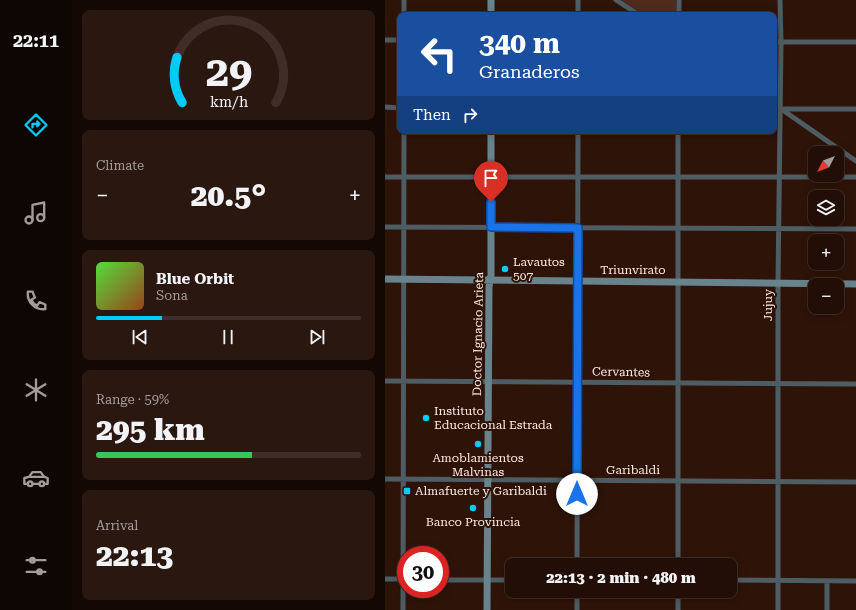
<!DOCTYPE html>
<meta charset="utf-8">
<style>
:root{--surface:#220e06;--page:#2a1710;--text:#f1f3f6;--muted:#a29c9b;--line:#3f2e28;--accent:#02cbf9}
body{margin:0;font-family:"Roboto Serif",serif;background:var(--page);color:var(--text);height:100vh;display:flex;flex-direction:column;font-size:15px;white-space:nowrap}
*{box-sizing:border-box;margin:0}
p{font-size:13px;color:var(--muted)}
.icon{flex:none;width:22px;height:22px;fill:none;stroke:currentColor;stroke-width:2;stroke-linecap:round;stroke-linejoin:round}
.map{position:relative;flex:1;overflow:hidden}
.sheet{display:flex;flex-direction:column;gap:10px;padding:10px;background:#130803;width:313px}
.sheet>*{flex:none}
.top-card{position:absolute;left:12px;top:12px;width:380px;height:122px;border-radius:8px;box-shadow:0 2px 10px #0003,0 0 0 1px var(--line);background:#1a4fa0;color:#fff;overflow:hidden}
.needle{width:26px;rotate:228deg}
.fabs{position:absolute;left:423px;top:146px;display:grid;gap:8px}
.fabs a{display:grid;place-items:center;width:36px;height:36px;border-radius:8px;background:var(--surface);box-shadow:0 2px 10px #0003,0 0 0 1px var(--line);font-size:20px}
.speed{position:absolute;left:12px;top:546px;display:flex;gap:8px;font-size:20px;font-weight:700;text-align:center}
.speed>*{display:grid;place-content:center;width:52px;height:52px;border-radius:50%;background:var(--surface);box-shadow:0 2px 10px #0003,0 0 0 1px var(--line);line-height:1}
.speed .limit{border:6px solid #d22;background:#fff;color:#111}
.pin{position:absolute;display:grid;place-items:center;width:34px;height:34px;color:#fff;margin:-41px -17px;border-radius:50% 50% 50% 0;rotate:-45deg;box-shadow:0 0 4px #0007}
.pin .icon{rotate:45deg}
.me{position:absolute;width:44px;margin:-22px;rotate:0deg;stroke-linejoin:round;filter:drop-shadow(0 0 3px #0008)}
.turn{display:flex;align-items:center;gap:14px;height:84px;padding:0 16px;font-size:18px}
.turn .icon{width:52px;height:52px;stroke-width:2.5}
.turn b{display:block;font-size:28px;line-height:34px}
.then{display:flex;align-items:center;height:38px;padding:0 16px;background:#0003;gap:8px;font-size:15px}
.big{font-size:30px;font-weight:800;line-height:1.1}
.sheet .widget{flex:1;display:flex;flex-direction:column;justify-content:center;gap:6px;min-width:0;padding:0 14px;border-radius:8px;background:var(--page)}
.sheet .dial{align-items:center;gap:0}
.dial svg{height:104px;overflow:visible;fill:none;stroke:var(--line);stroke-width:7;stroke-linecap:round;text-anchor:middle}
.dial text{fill:var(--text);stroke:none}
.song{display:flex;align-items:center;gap:12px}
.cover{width:48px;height:48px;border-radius:6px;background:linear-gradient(135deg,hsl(110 70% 55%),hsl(20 70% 35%))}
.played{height:4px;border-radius:2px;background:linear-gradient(90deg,var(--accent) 25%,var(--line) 25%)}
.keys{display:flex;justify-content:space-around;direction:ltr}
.heat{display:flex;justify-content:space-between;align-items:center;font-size:22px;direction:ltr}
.charge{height:6px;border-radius:3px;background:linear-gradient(90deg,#34c759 59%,var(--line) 0)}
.trip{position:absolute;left:120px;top:558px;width:232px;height:40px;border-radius:8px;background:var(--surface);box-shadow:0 2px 10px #0003,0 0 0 1px var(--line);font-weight:800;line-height:40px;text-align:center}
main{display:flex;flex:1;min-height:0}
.tabs{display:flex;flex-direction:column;width:72px;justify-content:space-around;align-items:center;background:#0e0602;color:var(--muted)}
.tabs .icon{width:28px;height:28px}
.tabs .on{color:var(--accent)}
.tabs b{font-size:18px;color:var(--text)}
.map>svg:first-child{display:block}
.green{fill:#502b1c}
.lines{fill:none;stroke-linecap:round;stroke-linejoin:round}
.street{stroke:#4d5d63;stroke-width:5}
.secondary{stroke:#69838c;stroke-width:7}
.route-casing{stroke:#114b97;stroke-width:10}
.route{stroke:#1a73e8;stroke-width:7}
.poi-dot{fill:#02cbf9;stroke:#2e1308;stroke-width:1.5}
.labels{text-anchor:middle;stroke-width:4;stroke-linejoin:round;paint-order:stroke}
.poi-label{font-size:12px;fill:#feeae3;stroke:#2e1308;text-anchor:start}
.street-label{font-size:12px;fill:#feeae3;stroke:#2e1308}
</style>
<main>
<nav class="tabs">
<b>22:11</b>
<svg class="icon on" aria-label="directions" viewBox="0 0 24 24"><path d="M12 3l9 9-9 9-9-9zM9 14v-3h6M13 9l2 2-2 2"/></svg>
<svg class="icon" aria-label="music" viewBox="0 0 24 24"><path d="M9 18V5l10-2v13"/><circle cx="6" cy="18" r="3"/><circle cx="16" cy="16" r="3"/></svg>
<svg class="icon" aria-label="phone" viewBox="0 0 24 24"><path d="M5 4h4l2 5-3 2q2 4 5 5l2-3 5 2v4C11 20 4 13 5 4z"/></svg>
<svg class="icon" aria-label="climate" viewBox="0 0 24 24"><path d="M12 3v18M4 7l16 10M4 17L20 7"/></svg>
<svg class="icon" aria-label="car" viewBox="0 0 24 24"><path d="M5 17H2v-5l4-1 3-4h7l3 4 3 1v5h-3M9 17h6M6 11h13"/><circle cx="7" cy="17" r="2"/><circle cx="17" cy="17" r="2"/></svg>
<svg class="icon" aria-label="filters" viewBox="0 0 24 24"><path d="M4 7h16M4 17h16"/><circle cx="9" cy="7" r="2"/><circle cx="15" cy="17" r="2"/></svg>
</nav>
<section class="sheet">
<div class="widget dial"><svg viewBox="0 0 100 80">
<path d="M14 69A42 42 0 1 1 86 69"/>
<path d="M14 69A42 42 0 0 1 10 34" stroke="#02cbf9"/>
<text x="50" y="56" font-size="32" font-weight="700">29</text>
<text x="50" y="72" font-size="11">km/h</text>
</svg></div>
<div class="widget"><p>Climate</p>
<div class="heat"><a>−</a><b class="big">20.5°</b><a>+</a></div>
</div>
<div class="widget">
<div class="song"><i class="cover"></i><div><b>Blue Orbit</b><p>Sona</p></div></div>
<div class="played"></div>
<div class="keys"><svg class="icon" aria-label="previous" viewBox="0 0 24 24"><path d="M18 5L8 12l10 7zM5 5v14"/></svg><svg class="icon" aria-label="pause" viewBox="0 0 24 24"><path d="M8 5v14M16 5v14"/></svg><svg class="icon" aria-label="next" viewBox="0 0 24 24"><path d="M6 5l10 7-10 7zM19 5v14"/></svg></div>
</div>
<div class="widget"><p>Range · 59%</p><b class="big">295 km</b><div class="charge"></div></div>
<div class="widget"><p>Arrival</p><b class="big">22:13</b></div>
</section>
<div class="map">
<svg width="471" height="610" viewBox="0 0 471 610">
<rect width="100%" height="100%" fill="#2e1308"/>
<!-- green -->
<path class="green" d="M 236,0 L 291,0 L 292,15 L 259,15 Z"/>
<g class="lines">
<!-- street -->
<path class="street" d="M 19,0 L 19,15
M 231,0 L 254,15
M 294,0 L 294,15
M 193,15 L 193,0
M 0,40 L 15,40
M 389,42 L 471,42
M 389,104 L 471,161
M 0,107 L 15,108
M 389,109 L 471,109
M 0,177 L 471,177
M 0,227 L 471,229
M 0,381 L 471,384
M 0,479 L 471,482
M 192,565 L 193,131
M 293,565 L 293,131
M 0,579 L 21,579
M 55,580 L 127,580
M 345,580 L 471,581
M 442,581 L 442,610
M 18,610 L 19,131
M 192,610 L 192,591
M 293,610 L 293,591
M 393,610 L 393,283 L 396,42 L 395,0"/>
<!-- secondary -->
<path class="secondary" d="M 106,0 L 106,15
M 0,279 L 471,284
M 102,610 L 104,287 L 106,275 L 106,131"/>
</g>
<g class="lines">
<!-- route casing -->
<g class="route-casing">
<path id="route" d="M 106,202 L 106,227 L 193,228 L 192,494"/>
</g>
<!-- route -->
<use href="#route" class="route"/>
</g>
<!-- markers -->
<g class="poi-dot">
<circle cx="120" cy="269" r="4"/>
<circle cx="41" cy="418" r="4"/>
<circle cx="93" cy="444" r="4"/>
<rect x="18" y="487" width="8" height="8" rx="2"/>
<circle cx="88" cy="508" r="4"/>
</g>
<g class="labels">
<!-- poi labels -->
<g class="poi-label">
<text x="128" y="266">Lavautos<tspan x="128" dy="14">507</tspan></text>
<text x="49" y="415">Instituto<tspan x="49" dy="14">Educacional Estrada</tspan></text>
<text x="93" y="462" text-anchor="middle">Amoblamientos<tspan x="93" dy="14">Malvinas</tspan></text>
<text x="30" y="495">Almafuerte y Garibaldi</text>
<text x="88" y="526" text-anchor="middle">Banco Provincia</text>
</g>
<!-- street labels -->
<g class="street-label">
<text x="248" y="274">Triunvirato</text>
<text transform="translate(383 305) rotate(-90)" y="4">Jujuy</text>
<text transform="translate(93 334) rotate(-89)" y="4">Doctor Ignacio Arieta</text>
<text transform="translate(236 372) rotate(1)" y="4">Cervantes</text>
<text x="248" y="474">Garibaldi</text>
</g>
</g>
</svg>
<div class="fabs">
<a><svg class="needle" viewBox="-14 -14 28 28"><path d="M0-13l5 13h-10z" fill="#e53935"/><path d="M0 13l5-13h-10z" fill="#a29c9b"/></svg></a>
<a><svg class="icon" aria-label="layers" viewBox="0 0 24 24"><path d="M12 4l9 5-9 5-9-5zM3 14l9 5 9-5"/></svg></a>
<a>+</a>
<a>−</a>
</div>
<div class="speed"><div class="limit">30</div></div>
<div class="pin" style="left:106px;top:202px;background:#d93025"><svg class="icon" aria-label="arrive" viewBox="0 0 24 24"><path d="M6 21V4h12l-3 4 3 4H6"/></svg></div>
<svg class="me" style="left:192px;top:494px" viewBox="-20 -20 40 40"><circle r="19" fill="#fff"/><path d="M0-13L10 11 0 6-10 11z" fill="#1a73e8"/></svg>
<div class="trip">22:13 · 2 min · 480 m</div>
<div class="top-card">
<div class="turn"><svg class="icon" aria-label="left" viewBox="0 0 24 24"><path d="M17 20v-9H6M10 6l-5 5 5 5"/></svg><div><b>340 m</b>Granaderos</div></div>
<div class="then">Then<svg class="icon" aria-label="right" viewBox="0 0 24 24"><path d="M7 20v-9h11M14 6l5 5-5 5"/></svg></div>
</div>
</div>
</main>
